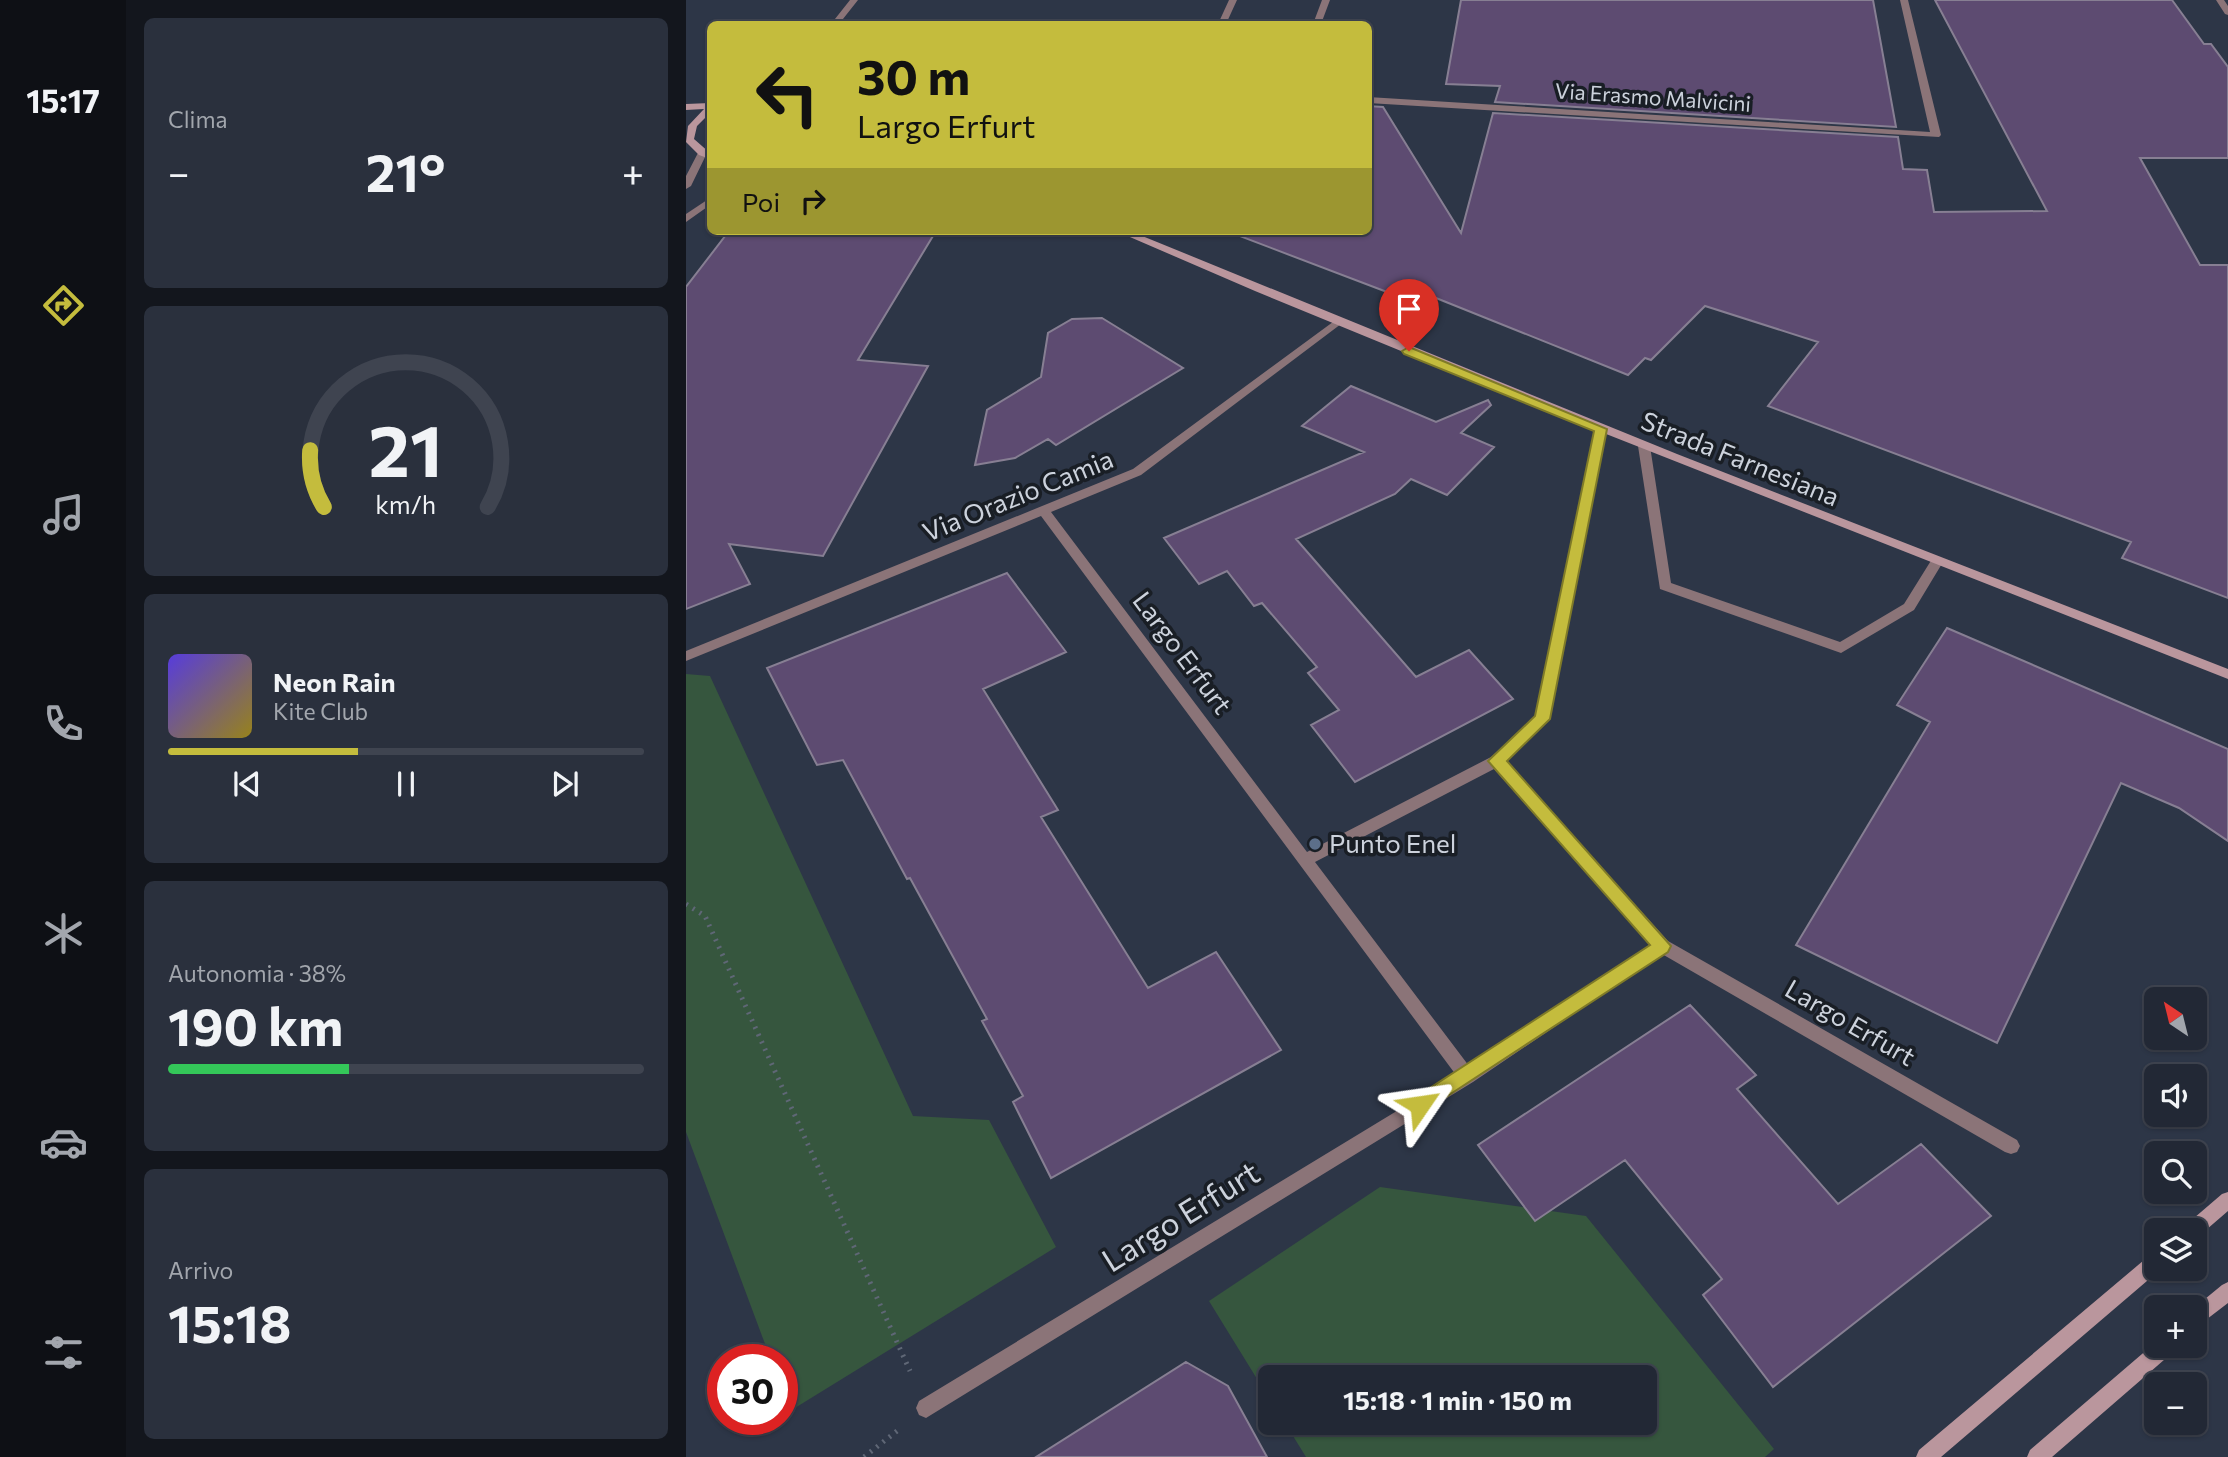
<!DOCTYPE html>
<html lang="it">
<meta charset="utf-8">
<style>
:root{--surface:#222835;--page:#2a303d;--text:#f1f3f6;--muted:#a2a6ad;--line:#3f4450;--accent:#c4bc3d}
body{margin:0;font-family:Commissioner,sans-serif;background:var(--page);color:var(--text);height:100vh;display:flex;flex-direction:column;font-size:26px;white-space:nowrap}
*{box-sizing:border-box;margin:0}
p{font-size:23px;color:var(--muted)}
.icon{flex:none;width:38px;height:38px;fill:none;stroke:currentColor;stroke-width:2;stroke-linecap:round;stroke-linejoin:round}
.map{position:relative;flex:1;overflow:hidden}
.sheet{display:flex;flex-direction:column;gap:18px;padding:18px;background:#13161d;width:560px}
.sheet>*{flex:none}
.hud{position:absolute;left:21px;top:21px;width:665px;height:214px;border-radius:10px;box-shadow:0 2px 5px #0004,0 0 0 2px var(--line);background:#c4bc3d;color:#111;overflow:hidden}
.needle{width:46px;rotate:325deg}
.tools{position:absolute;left:1458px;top:987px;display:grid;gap:14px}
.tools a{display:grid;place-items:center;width:63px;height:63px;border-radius:10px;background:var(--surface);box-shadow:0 2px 5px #0004,0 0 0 2px var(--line);font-size:35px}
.speed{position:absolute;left:21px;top:1344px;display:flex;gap:14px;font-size:35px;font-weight:700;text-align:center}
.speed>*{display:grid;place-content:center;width:91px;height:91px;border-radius:50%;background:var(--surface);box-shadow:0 2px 5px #0004,0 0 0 2px var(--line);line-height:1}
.speed .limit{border:10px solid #d22;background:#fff;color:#111}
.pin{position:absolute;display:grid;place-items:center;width:60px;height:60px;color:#fff;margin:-72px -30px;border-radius:50% 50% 50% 0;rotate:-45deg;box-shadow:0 0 7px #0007}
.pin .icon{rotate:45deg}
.me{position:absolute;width:77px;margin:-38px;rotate:58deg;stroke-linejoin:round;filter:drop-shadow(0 0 5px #0008)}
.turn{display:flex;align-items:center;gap:24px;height:147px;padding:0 35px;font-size:32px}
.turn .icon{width:91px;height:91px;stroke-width:2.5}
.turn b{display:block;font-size:49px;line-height:60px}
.then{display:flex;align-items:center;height:66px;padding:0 35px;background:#0003;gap:14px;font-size:26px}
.big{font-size:52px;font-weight:700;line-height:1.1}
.sheet .tile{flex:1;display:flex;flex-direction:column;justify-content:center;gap:10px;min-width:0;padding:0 24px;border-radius:10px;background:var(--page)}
.sheet .dial{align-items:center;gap:0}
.dial svg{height:182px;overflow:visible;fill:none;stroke:var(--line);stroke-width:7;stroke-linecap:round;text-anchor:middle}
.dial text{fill:var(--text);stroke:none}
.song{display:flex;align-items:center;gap:21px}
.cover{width:84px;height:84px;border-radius:10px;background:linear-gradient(135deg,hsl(250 70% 55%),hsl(50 70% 35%))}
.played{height:7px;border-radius:4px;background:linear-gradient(90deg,var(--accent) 40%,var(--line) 40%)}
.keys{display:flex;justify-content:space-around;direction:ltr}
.heat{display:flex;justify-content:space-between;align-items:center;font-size:38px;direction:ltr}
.charge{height:10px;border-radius:5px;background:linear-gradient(90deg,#34c759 38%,var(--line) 0)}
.trip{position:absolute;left:572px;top:1365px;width:399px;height:70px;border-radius:10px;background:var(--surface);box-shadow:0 2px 5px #0004,0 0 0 2px var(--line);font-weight:700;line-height:70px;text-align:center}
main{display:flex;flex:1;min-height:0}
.tab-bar{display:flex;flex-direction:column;width:126px;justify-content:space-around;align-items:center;background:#0e1015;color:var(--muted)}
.tab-bar .icon{width:49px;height:49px}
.tab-bar .current{color:var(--accent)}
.tab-bar b{font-size:32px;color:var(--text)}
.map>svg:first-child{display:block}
.green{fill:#36563e}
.building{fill:#5d4b71;stroke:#877f93;stroke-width:2}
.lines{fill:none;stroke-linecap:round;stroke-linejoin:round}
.path{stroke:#5f6776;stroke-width:5;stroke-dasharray:2 6;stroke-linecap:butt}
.lane{fill:#8b7478;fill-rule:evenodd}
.street{fill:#8b7478;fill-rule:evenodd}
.secondary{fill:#ba969d;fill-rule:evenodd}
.route{fill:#c4bc3d;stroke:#7f7a28;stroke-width:2}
.service-dot{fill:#5c6f8a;stroke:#191e25;stroke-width:2.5}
.labels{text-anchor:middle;stroke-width:7;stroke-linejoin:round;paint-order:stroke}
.far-street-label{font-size:21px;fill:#ccd2dc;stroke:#191e25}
.street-label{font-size:26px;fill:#ccd2dc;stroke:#191e25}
.poi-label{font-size:26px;fill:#ccd2dc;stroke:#191e25;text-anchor:start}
.near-street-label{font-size:32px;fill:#ccd2dc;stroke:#191e25}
</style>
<main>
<nav class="tab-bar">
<b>15:17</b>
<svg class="icon current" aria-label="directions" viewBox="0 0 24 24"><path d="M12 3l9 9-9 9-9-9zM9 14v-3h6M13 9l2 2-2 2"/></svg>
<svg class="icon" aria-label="music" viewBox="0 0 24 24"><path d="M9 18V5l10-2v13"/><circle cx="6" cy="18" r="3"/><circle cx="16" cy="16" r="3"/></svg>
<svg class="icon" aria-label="phone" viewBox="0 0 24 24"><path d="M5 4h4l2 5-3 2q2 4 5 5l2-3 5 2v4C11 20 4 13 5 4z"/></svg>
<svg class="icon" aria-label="climate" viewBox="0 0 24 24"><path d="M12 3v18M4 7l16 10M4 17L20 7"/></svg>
<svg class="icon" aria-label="car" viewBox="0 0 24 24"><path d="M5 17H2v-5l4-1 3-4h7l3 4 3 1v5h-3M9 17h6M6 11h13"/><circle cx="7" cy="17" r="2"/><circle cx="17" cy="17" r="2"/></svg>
<svg class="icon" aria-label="filters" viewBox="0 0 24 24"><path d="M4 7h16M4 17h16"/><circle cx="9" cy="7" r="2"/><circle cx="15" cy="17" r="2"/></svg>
</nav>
<section class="sheet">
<div class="tile"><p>Clima</p>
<div class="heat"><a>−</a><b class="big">21°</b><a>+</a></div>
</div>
<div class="tile dial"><svg viewBox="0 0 100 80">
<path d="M14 69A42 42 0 1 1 86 69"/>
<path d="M14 69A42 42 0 0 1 8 44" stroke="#c4bc3d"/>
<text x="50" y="56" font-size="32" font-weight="700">21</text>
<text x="50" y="72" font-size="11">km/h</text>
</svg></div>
<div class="tile">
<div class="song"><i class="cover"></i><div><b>Neon Rain</b><p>Kite Club</p></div></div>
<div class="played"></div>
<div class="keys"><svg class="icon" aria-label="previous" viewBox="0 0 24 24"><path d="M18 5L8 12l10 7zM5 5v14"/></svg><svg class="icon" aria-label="pause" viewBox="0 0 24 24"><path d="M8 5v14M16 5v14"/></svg><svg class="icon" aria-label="next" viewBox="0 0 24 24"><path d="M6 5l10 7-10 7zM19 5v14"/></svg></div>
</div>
<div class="tile"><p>Autonomia · 38%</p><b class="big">190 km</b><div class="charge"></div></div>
<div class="tile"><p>Arrivo</p><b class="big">15:18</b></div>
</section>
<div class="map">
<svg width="1542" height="1457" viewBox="0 0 1542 1457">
<rect width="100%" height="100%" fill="#2d3647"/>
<!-- green -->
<path class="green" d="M 0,674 L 24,676 L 227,1116 L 303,1120 L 370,1247 L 104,1411 L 96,1390 L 96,1360 L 85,1360 L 0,1132 Z
M 694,1187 L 900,1216 L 1088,1449 L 1079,1457 L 620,1457 L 599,1423 L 959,1423 L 959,1377 L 584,1377 L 584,1400 L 523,1301 Z"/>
<!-- building -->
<path class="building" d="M 775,0 L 1187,0 L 1210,127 L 809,102 L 814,86 L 760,84 Z
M 1249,0 L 1486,0 L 1518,44 L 1525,44 L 1542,67 L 1542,158 L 1454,158 L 1514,265 L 1542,265 L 1542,598 L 1436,558 L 1445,542 L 1082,406 L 1132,342 L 1019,306 L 965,360 L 959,358 L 942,375 L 740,294 L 730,303 L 551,235 L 552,231 L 682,231 L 682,106 L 697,107 L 775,233 L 807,113 L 1212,137 L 1217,169 L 1241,170 L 1248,212 L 1361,211 Z
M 43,231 L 250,231 L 172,360 L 242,366 L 137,556 L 43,544 L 64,584 L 0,609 L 0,287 Z
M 416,318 L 497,368 L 370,445 L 362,439 L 329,458 L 289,465 L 301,410 L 355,377 L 362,333 L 386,319 Z
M 665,386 L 750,422 L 802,400 L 805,405 L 775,433 L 808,447 L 761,495 L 725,479 L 709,494 L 610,539 L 730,677 L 783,650 L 827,699 L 669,782 L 625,725 L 653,710 L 622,673 L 631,667 L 576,603 L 568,606 L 541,571 L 513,584 L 478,538 L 678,452 L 616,426 Z
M 321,573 L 380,652 L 297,689 L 372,810 L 355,817 L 462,988 L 530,952 L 595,1050 L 365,1178 L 327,1102 L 337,1096 L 296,1021 L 301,1019 L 224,878 L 221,879 L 157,760 L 131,765 L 81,668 Z
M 1261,628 L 1542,749 L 1542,841 L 1493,808 L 1435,783 L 1311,1043 L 1110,945 L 1244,722 L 1211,705 Z
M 1004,1005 L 1070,1075 L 1051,1089 L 1152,1204 L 1235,1144 L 1305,1216 L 1087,1387 L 1017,1295 L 1036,1279 L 939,1160 L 849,1221 L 792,1145 Z
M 500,1362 L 542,1386 L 581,1457 L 350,1457 Z"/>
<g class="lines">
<!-- path -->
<path class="path" d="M 0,904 L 19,916 L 224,1371
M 178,1457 L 211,1431"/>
<!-- lane -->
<path class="lane" d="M 958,442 L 964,446 L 985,583 L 1154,642 L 1218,604 L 1246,559 L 1256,559 L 1257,562 L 1228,610 L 1155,653 L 974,589 L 952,446 Z"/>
<!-- street -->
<path class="street" d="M 164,0 L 172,0 L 153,24 L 145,24 Z
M 543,0 L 551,0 L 540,24 L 532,24 Z
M 636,0 L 644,0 L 635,24 L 627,24 Z
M 1214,0 L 1222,0 L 1255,135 L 1253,137 L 682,103 L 682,97 L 1244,132 Z
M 1530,0 L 1538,0 L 1542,6 L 1542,15 L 1539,14 Z
M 13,151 L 21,153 L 5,186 L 0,189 L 0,176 Z
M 24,198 L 24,205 L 0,222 L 0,214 Z
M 651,319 L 655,320 L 655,324 L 455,475 L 365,512 L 621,852 L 805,757 L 850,717 L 909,429 L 911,426 L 919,426 L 921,429 L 863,719 L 819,761 L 982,941 L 1331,1140 L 1334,1146 L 1331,1152 L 1325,1154 L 1319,1152 L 976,954 L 787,1082 L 240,1418 L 233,1415 L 230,1408 L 233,1401 L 770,1075 L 355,516 L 0,661 L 0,651 L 447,469 ZM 808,769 L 965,945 L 783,1066 L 629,862 Z"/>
<!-- secondary -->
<path class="secondary" d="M 24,103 L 24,113 L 11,126 L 8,139 L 24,153 L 24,159 L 13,155 L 0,142 L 2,126 L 18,109 L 0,110 L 0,104 Z
M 430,231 L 444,231 L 991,454 L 1542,669 L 1542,679 L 844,404 L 569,291 Z
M 1542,1192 L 1542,1211 L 1513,1236 L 1508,1238 L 1508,1230 L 1498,1230 L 1501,1224 L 1536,1194 Z
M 1470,1252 L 1470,1269 L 1475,1269 L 1255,1457 L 1230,1457 L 1233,1450 L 1464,1255 Z
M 1542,1282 L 1542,1303 L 1508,1329 L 1508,1308 L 1536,1285 Z
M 1470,1342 L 1470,1346 L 1488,1346 L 1486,1353 L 1366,1457 L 1341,1457 L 1344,1450 Z"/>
</g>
<!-- route -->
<path class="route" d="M 723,347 L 921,429 L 864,719 L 821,761 L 985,946 L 982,952 L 734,1114 L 727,1112 L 724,1105 L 727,1099 L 964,945 L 802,761 L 849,716 L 908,431 L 718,354 L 716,351 Z"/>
<!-- markers -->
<circle class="service-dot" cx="629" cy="844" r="7"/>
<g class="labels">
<!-- far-street labels -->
<g class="far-street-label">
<text transform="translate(967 98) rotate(4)" y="7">Via Erasmo Malvicini</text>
</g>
<!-- street labels -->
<g class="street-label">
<text transform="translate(1054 459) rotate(22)" y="9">Strada Farnesiana</text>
<text transform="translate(332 496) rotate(-22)" y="9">Via Orazio Camia</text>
<text transform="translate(496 653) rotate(53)" y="9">Largo Erfurt</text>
<text transform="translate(1164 1023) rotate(30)" y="9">Largo Erfurt</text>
</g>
<!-- poi labels -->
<g class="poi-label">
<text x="643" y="853">Punto Enel</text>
</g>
<!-- near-street labels -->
<g class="near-street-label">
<text transform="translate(495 1217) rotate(-32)" y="11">Largo Erfurt</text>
</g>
</g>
</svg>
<div class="tools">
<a><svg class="needle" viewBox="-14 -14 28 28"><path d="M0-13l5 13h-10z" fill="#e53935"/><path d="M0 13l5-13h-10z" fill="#a2a6ad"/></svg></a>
<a><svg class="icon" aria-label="sound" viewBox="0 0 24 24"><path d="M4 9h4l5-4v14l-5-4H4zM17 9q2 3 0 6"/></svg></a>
<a><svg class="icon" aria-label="search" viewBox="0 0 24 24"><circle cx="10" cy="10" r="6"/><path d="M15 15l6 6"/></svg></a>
<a><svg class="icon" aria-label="layers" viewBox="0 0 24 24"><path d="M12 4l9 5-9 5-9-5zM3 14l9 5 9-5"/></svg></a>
<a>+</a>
<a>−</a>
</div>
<div class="speed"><div class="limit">30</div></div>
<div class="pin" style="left:723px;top:351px;background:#d93025"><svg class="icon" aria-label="arrive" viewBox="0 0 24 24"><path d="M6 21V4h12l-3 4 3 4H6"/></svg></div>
<svg class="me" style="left:734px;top:1105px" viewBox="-20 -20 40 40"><path d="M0-17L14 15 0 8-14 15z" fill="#c4bc3d" stroke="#fff" stroke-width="4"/></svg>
<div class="trip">15:18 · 1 min · 150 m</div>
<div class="hud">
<div class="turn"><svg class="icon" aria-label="left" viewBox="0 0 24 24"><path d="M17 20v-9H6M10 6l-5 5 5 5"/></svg><div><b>30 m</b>Largo Erfurt</div></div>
<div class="then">Poi<svg class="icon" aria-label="right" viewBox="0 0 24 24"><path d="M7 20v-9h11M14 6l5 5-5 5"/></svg></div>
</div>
</div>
</main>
